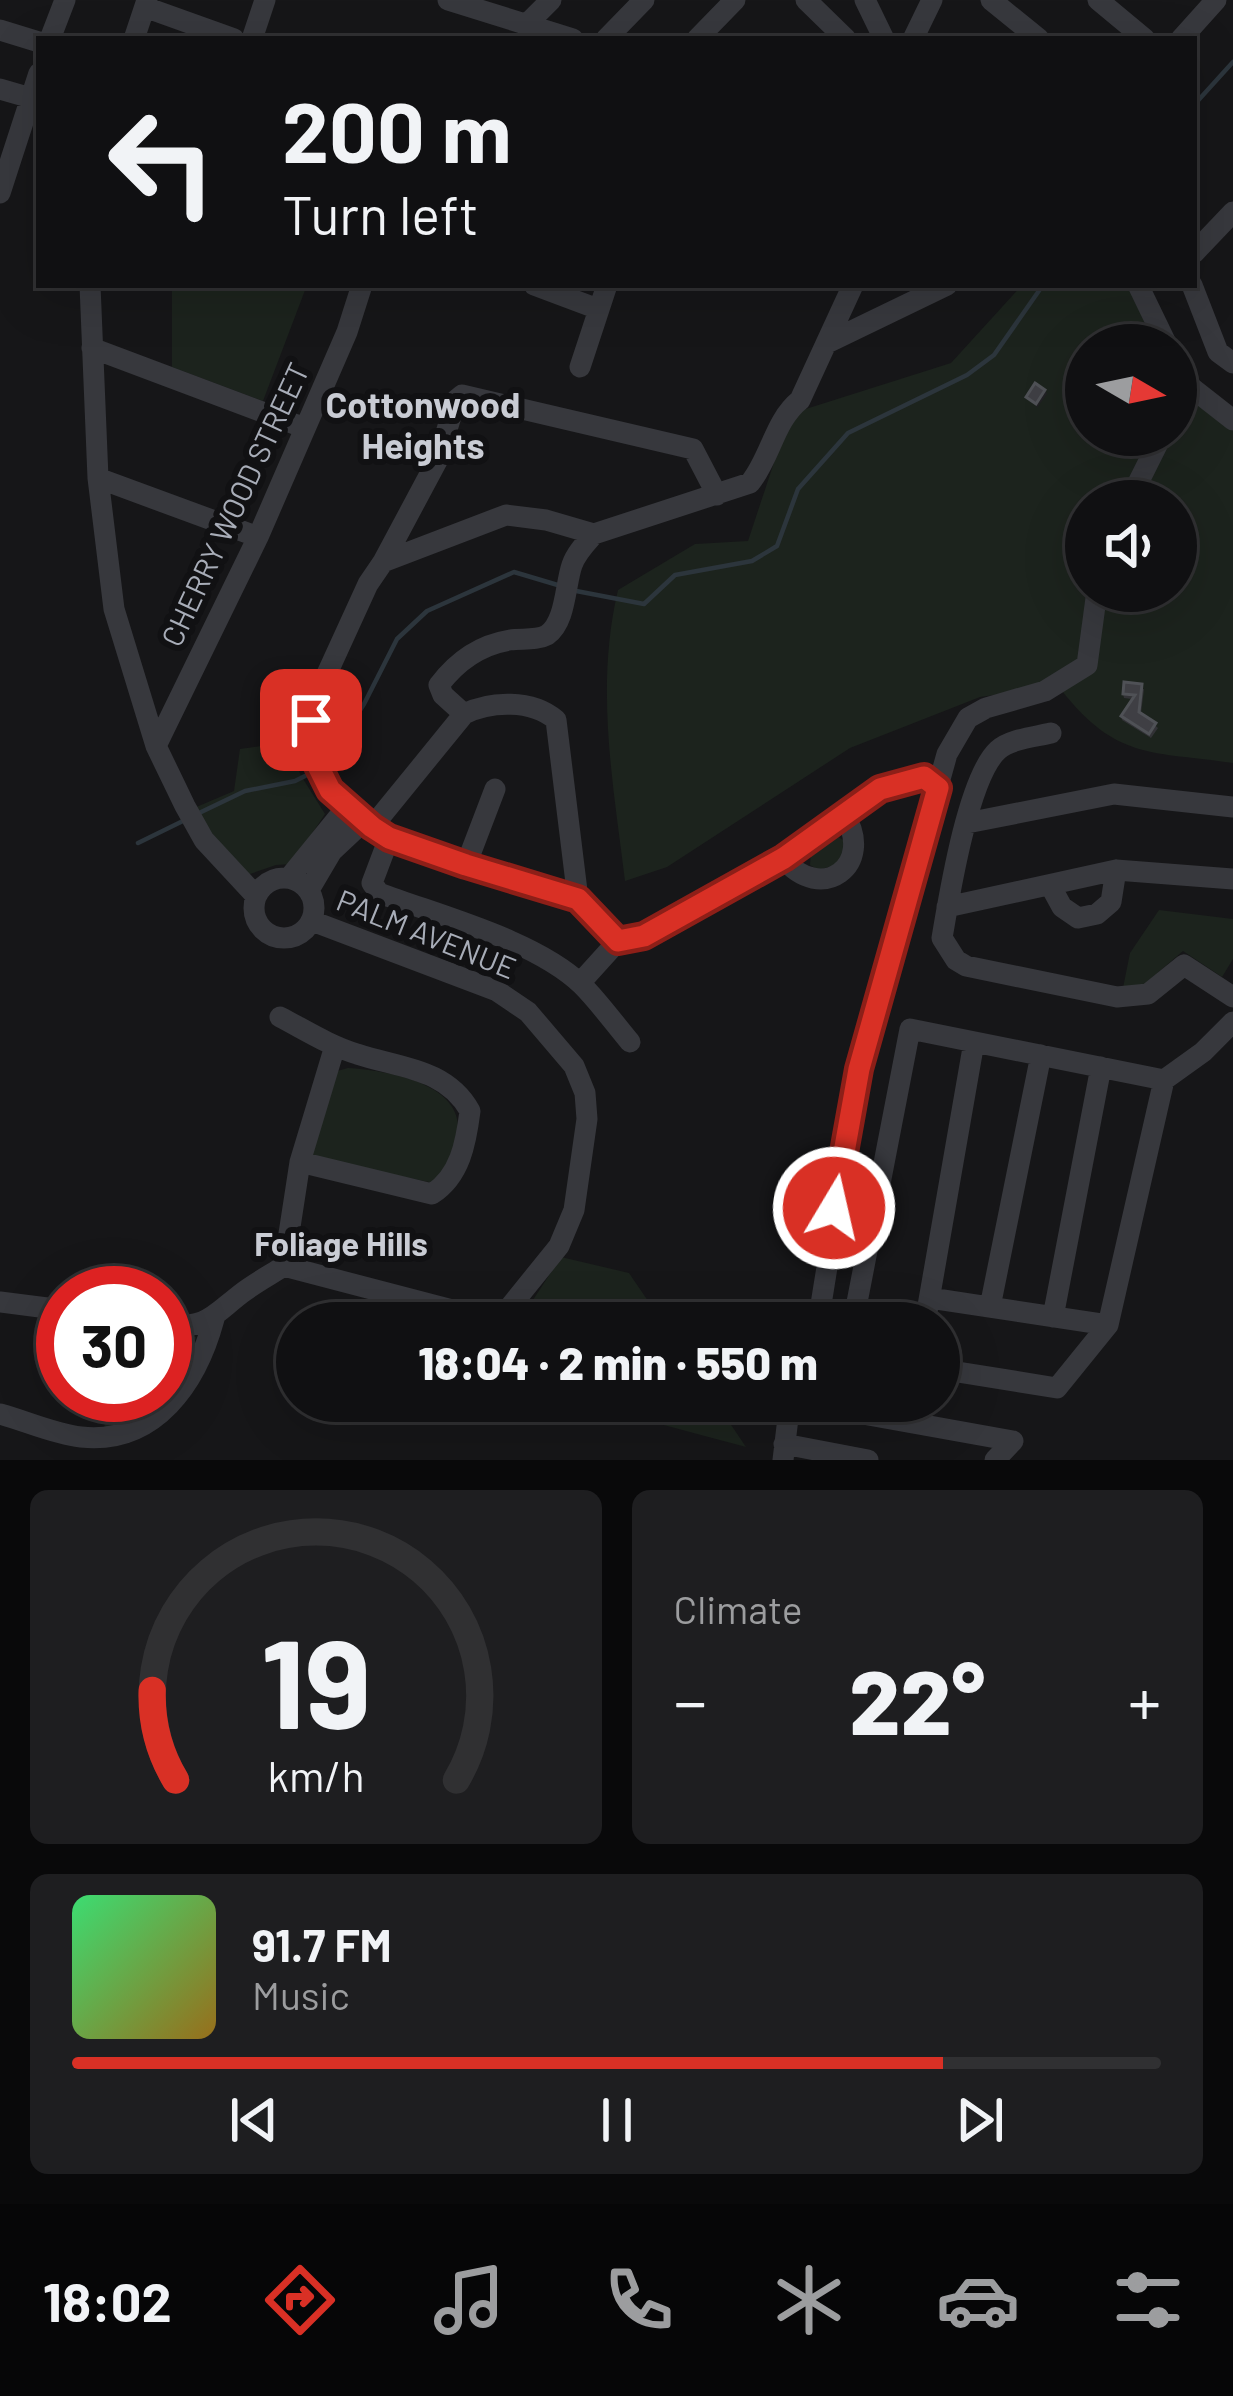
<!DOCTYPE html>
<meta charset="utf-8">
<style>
:root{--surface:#101012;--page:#1e1e20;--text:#f1f3f6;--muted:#9c9d9f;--line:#303032;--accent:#d93025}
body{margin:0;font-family:Barlow,sans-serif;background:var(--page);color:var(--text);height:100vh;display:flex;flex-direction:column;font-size:45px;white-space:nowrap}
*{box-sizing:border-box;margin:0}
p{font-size:39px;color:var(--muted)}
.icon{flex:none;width:66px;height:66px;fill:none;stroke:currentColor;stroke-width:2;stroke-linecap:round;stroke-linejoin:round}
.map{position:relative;height:1460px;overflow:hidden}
.sheet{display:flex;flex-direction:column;gap:30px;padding:30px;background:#09090a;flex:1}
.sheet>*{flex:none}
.guide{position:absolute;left:36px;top:36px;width:1161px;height:252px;border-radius:0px;box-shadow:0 12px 48px #0002,0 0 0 3px var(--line);background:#101012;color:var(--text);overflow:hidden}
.needle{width:78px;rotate:99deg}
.tools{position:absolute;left:1065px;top:324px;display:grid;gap:24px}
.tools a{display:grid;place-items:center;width:132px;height:132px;border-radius:50%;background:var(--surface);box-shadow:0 12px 48px #0002,0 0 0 3px var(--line);font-size:60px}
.speed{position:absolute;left:36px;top:1266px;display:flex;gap:24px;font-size:60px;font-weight:700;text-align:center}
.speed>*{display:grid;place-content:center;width:156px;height:156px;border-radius:50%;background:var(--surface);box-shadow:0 12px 48px #0002,0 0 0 3px var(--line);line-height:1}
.speed .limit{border:18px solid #d22;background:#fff;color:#111}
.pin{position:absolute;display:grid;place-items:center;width:102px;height:102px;color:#fff;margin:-51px;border-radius:24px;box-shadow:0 6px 18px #0006}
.me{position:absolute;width:132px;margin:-66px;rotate:9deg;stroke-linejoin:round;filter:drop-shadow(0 0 9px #0008)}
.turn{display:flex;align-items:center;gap:42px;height:252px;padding:0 48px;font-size:54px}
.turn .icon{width:156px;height:156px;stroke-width:2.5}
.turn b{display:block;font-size:84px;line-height:102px}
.big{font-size:90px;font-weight:800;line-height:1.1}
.sheet .tile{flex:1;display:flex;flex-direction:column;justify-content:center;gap:18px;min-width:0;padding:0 42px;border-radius:18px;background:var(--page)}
.sheet .dial{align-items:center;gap:0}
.dial svg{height:312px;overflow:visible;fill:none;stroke:var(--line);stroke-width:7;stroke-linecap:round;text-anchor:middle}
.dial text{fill:var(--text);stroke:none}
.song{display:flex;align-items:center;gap:36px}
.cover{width:144px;height:144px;border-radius:18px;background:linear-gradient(135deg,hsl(140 70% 55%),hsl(40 70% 35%))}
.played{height:12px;border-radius:6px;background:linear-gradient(90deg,var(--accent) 80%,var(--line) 80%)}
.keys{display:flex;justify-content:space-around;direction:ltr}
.heat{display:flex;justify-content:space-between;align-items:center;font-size:66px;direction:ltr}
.sheet .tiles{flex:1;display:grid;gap:30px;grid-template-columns:1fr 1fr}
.tile:last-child{grid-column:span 2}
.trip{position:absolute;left:276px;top:1302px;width:684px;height:120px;border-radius:60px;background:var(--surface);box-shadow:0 12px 48px #0002,0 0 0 3px var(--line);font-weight:800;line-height:120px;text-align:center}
.tabs{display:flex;height:192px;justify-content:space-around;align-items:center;background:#060607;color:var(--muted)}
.tabs .icon{width:84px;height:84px}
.tabs .on{color:var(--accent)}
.tabs b{font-size:54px;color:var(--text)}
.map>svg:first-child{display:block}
.green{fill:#1c231d;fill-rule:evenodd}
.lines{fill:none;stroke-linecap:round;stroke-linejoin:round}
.stream{stroke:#2c353c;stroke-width:4.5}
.minor{stroke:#37383d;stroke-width:21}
.wall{fill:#323236}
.shaded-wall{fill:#212124}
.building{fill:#3f3f44;stroke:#4f5156;stroke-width:3}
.route-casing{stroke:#8d1f18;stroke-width:30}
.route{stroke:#d93025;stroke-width:21}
.labels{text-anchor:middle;stroke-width:12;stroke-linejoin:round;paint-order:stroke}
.street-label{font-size:30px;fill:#a8adb8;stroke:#111113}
.neighbourhood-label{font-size:33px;font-weight:bold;fill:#c9ccd4;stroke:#111113}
.quarter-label{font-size:36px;font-weight:bold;fill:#c9ccd4;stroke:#111113}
</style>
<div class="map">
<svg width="1233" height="1460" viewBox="0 0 1233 1460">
<rect width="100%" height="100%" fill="#161618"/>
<!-- green -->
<path class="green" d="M 172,285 L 307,285 L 263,401 L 172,367 Z
M 1022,285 L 1128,285 L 1159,345 L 1086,345 L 1086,435 L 1176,435 L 1176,386 L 1233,431 L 1233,763 C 1151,751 1117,760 1062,691 L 1041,688 L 980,697 L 850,748 L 667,867 L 625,881 C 613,783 595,687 618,590 L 695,544 L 748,541 L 790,414 L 951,363 ZM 1086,501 L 1176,501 L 1176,591 L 1086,591 Z
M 291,742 L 300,774 L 325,814 L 292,864 L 276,865 L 247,875 L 225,856 L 194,808 L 234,791 L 240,749 Z
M 835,835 L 848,843 L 842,863 L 818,870 L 810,865 L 811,852 Z
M 1159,910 L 1233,919 L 1233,959 L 1222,977 L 1183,951 L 1140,988 L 1123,988 L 1130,953 Z
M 348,1068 C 394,1071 480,1087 453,1150 C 448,1163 444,1173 434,1183 L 316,1159 L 308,1151 L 334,1072 Z
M 561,1257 L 629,1273 L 663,1323 L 501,1323 L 531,1303 Z
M 165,1333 L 196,1337 C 184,1389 155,1414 104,1429 L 110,1395 L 165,1395 Z
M 574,1401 L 715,1401 L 746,1447 Z"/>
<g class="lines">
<!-- stream -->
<path class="stream" d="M 1194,105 L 1233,62
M 571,590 L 644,604 L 675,575 L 752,561 L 777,546 L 798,489 L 848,433 L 967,375 L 994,355 L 1043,285
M 325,765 L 364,704 L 397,639 L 427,611 L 514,572 L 561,586
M 197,814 L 245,791 L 295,781 L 315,771
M 138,843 L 187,819"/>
<!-- minor -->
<path class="minor" d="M 448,0 L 573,39
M 806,0 L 846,39
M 865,0 L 884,39
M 991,0 L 1039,39
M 1098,0 L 1145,39
M 145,7 L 234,39
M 526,25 L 551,0
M 0,30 L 39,42
M 50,39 L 65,0
M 134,39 L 147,0
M 252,39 L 265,0
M 606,39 L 644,0
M 697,39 L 735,0
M 913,39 L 932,0
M 1181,39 L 1216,0
M 0,89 L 31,98
M 0,193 L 39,73
M 1194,253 L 1233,212
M 90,285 L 98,478 L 114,609 L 156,746 L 185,806 L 204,840 L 256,896
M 534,285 L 598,309
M 1138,285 L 1167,345
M 1192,285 L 1218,352 L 1233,363
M 827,343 L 947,285
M 92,348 L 305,428
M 580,367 L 607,285
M 1176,367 L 1187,384 L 1233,420
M 98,478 L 258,537
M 1129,501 L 1162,435
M 383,562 L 438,459 L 456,400 L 462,395 L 693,449 L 717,495
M 464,714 L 443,695 L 439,685 C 457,661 479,645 510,640 C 521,638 536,641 547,635 C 566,622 565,585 572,565 C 576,553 586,543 594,534
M 1051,733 C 1035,737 1010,739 998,750 C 968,777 949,897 942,938 L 956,960 L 966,966 L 1117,997 L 1148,994 L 1184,965 L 1233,997
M 156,746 L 258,537 L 347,332 L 362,285
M 967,823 L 1114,794 L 1233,807
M 372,827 L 464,714 C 490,701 532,699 556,720 L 578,899
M 389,838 L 372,883 L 379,893 C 440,916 535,940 582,985 C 599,1002 614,1023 630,1042
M 783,858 C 821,905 876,865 844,814
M 466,865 L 495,789
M254 908a30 30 0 1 1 60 0a30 30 0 1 1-60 0Z
M 289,878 L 346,808
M 1050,885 L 1062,907 L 1078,918 L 1097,914 L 1111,902 L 1116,870
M 309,890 L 332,851 L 364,821
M 947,907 L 1116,870 L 1233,879
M 618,941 L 578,899 L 389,838 L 364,821 L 330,790 L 314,758 L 311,720 L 320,689 L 368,584 L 383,562 L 506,515 L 546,520 L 594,534 L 750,483 C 771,457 774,421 800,400 L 853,285
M 580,983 L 618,941 L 643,936 L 783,858 L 880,789 L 924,777 L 937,788
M 280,1017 C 305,1030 330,1046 357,1054 C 399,1068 446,1068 470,1111 C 466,1143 460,1176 432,1194 L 300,1162
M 1164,1080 L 1203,1052 L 1233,1022
M 284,1266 L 300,1162 L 335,1046
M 930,1298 L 1108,1325
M 0,1302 L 63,1310
M 990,1307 L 1041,1055
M 1053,1317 L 1101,1067
M 818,1323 L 859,1069 L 947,754 L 968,718 L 986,708 L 1045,691 L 1087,665 L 1097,591
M 853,1323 L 910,1029 L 1164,1080
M 925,1323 L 974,1042
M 165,1325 C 207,1329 212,1316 242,1293 C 255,1283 270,1275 284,1266 L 475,1316 L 509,1308 L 559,1246 L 574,1210 L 587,1119 L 585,1093 L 574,1066 L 528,1012 L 497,991 L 312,921
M 939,1369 L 1057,1388 L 1108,1325 L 1164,1080
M 796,1402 L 1013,1441
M 0,1414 C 26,1421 54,1434 81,1437 C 156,1445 197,1382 214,1319
M 784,1444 L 868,1460
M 783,1460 L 788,1418 L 797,1401
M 995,1460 L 1013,1441"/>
</g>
<!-- wall -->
<path class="wall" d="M 1144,689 L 1141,713 L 1158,728 L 1151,738 L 1122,720 L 1121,716 L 1132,699 L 1124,698 L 1123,694 Z"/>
<!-- shaded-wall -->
<path class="shaded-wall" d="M 1045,390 L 1047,394 L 1037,408 L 1036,404 Z"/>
<!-- building -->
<path class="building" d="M 1035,383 L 1045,390 L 1036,404 L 1026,397 Z
M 1124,682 L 1142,684 L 1139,712 L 1156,723 L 1149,734 L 1121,716 L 1135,695 L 1123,694 Z"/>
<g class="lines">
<!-- route casing -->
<g class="route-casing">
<path id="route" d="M 311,720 L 314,758 L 330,790 L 372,827 L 389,838 L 466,865 L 578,899 L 618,941 L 644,936 L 784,858 L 880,789 L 924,777 L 938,788 L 859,1069 L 834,1208"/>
</g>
<!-- route -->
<use href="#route" class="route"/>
</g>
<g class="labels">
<!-- street labels -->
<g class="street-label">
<text transform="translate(236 505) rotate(-65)" y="10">CHERRY WOOD STREET</text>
<text transform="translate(426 935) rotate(22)" y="10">PALM AVENUE</text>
</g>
<!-- neighbourhood labels -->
<g class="neighbourhood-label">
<text x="341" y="1256">Foliage Hills</text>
</g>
<!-- quarter labels -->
<g class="quarter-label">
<text x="423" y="418">Cottonwood<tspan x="423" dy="41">Heights</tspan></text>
</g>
</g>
</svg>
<div class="tools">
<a><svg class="needle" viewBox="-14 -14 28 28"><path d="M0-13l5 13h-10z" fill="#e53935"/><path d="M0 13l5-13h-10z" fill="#9c9d9f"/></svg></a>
<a><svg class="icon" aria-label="sound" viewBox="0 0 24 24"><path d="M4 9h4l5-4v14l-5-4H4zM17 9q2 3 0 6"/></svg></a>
</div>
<div class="speed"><div class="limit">30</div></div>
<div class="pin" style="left:311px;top:720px;background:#d93025"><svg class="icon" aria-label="arrive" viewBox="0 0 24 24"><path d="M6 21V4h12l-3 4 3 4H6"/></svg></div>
<svg class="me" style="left:834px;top:1208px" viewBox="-20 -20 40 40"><circle r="17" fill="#d93025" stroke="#fff" stroke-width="3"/><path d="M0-11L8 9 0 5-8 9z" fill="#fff"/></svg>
<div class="trip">18:04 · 2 min · 550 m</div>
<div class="guide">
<div class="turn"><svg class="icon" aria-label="left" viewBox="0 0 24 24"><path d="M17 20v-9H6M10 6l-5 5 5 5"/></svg><div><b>200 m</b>Turn left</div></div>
</div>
</div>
<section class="sheet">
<div class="tiles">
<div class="tile dial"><svg viewBox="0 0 100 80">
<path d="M14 69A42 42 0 1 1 86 69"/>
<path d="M14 69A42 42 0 0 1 8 46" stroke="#d93025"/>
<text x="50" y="56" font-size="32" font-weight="700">19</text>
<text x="50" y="72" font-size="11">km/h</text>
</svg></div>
<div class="tile"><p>Climate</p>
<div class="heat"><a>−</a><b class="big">22°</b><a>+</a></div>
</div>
<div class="tile">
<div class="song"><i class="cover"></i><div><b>91.7 FM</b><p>Music</p></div></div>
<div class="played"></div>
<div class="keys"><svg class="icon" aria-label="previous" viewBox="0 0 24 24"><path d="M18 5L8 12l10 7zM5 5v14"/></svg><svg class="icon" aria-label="pause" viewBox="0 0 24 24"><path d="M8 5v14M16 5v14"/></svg><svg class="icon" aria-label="next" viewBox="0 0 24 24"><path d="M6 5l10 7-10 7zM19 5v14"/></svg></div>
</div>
</div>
</section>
<nav class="tabs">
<b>18:02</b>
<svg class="icon on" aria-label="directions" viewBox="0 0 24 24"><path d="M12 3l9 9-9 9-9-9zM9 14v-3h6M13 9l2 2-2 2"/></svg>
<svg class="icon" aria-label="music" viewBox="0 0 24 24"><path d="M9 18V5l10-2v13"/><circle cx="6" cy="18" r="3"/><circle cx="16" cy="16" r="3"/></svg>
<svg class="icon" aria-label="phone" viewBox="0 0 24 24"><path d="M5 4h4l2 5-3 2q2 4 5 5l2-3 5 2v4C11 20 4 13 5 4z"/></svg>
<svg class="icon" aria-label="climate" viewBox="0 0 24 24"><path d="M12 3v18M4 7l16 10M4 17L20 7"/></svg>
<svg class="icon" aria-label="car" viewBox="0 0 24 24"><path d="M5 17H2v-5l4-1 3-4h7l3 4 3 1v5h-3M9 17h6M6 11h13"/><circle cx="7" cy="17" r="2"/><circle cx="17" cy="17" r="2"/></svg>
<svg class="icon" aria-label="filters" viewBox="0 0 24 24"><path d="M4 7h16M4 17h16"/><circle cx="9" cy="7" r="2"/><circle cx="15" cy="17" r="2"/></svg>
</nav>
